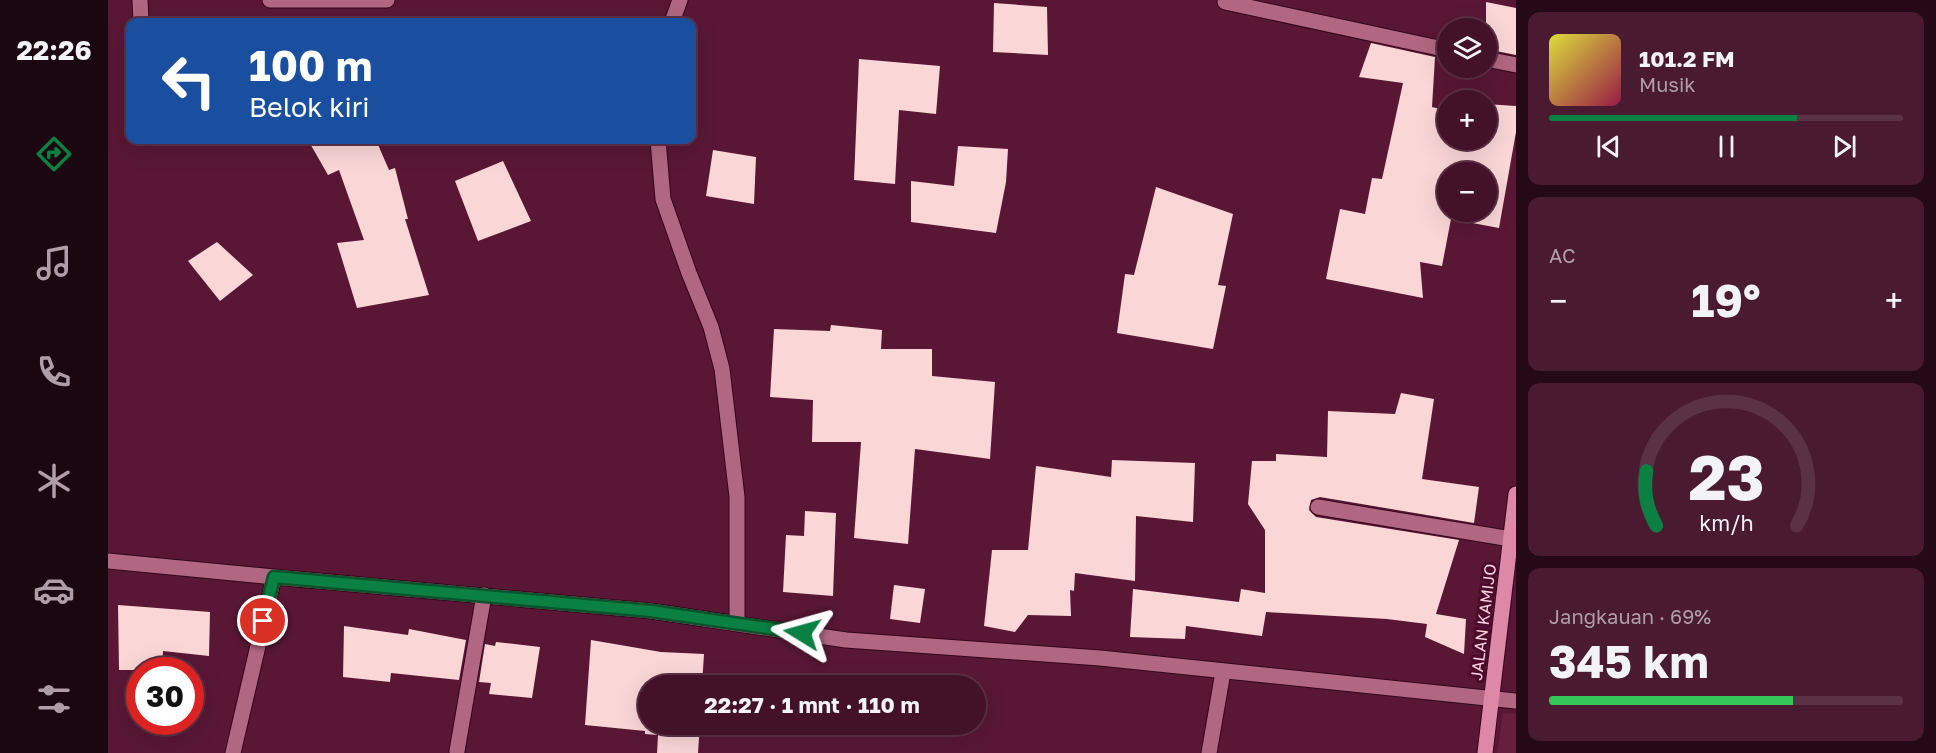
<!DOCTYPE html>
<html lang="id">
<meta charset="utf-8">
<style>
:root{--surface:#431128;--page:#4a1a30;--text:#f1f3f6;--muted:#af9da8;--line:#5b3145;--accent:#0b8043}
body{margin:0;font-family:"Golos Text",sans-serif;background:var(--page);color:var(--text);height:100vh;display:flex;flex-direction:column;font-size:22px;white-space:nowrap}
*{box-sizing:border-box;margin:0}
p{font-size:20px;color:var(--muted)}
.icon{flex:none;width:33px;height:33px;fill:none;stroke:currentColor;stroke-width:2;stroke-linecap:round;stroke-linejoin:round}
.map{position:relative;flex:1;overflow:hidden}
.sheet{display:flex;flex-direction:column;gap:12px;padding:12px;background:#250916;width:420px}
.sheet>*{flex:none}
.top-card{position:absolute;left:18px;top:18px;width:570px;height:126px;border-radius:12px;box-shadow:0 6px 24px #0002,0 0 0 2px var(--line);background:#1a4fa0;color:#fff;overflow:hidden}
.fabs{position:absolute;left:1329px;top:18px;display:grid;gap:12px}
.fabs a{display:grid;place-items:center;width:60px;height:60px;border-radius:50%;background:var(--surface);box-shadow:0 6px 24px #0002,0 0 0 2px var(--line);font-size:30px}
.speed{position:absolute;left:18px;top:657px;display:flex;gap:12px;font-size:30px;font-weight:700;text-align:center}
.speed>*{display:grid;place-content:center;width:78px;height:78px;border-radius:50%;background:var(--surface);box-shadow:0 6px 24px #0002,0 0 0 2px var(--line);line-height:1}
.speed .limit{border:9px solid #d22;background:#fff;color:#111}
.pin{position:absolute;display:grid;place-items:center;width:51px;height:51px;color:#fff;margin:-26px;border:3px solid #fff;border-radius:50%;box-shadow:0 2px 6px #0007}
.me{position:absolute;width:66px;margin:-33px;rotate:278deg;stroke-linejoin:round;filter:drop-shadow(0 0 4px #0008)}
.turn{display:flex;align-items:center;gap:21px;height:126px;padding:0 24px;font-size:27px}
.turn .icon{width:78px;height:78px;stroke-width:2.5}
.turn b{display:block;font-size:42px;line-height:51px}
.big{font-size:45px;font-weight:700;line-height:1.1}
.sheet .widget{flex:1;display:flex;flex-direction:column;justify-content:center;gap:9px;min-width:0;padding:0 21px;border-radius:12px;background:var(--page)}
.sheet .dial{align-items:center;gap:0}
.dial svg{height:156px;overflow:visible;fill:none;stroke:var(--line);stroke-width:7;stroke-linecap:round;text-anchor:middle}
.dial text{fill:var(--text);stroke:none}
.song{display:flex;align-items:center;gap:18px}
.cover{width:72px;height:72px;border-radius:9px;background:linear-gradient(135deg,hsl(60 70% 55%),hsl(340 70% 35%))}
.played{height:6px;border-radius:3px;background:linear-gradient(90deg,var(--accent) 70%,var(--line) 70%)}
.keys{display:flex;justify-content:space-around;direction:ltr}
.heat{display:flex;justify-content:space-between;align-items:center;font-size:33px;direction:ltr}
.charge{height:9px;border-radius:4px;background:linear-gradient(90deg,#34c759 69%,var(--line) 0)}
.trip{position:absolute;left:530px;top:675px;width:348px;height:60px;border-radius:30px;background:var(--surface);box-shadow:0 6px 24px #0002,0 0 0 2px var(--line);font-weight:700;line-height:60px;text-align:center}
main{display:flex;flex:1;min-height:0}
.menu{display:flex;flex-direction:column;width:108px;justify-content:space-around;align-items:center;background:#1b0710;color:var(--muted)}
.menu .icon{width:42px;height:42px}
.menu .current{color:var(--accent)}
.menu b{font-size:27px;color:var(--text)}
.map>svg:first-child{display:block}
.built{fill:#681e3f}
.building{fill:#fad6d7;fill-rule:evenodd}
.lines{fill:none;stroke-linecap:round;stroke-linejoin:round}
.minor-casing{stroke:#36051c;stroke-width:17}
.primary-casing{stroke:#36051c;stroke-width:17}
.minor{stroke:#b16782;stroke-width:15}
.primary{stroke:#dc88a6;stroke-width:15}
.route-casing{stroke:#07532c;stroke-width:15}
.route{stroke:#0b8043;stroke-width:10}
.labels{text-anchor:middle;stroke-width:6;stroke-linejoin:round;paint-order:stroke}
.street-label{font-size:16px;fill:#fcd2df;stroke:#4d0b2b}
</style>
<main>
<nav class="menu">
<b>22:26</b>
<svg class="icon current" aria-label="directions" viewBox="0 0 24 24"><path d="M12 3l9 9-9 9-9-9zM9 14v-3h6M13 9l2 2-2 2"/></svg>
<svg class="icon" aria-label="music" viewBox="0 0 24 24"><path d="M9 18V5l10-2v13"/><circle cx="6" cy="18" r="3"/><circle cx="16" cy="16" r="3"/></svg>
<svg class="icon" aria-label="phone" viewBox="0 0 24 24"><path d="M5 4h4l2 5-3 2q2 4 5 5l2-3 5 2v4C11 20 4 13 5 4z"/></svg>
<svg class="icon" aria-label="climate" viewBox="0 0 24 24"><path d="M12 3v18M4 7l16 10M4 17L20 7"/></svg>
<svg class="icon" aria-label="car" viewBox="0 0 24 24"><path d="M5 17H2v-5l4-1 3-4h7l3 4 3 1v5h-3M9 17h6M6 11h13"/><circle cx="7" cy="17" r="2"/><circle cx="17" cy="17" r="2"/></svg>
<svg class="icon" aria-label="filters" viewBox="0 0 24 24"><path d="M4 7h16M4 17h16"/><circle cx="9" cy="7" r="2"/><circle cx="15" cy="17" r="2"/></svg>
</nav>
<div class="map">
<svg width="1408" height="753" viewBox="0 0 1408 753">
<rect width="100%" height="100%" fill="#591735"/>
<!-- built -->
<path class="built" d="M 1395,713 L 1408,714 L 1408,753 L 1389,753 Z"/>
<!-- building -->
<path class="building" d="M 1378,2 L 1408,8 L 1408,55 L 1378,49 Z
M 886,3 L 939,7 L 940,55 L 885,52 Z
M 1263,43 L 1327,57 L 1324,107 L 1340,111 L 1340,140 L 1378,140 L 1378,104 L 1408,106 L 1408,132 L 1391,228 L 1343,219 L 1334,266 L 1312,262 L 1315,298 L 1218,279 L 1232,209 L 1257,214 L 1264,178 L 1274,179 L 1295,83 L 1251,77 ZM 1340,172 L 1378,172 L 1378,212 L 1340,212 Z
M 751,59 L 832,66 L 828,114 L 791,110 L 787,184 L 746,180 Z
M 200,140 L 268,140 L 281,170 L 287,168 L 300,219 L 297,219 L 321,295 L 249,308 L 229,243 L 256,240 L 231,170 L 220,175 Z
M 850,146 L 900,149 L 898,182 L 888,233 L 803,222 L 803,181 L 846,186 Z
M 605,150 L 648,157 L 646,204 L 598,196 Z
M 395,161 L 423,221 L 370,241 L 347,181 Z
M 1048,187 L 1125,214 L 1110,285 L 1118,286 L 1105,349 L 1009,333 L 1017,274 L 1026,275 Z
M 109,242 L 145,275 L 112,301 L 80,261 Z
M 723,325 L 774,330 L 773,349 L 824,349 L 824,376 L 887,382 L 882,459 L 807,449 L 800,544 L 746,538 L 753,442 L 704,442 L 705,400 L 662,397 L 666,329 L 722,331 Z
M 1293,393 L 1326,399 L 1314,479 L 1371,487 L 1366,523 L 1212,497 L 1203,500 L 1201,510 L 1208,517 L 1351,540 L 1328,614 L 1358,619 L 1356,654 L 1317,637 L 1319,624 L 1279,619 L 1158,612 L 1154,636 L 1078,626 L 1077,639 L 1022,637 L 1025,589 L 1131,602 L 1133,589 L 1157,593 L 1157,530 L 1140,504 L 1144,461 L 1168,461 L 1168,454 L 1219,457 L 1220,411 L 1287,414 Z
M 1004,460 L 1087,463 L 1085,522 L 1028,516 L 1027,581 L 967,573 L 966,591 L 962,590 L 963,616 L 920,615 L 907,632 L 876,626 L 884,550 L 920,550 L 928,466 L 1003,477 Z
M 697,511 L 728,513 L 725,596 L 675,592 L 678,535 L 696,536 Z
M 786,585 L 817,589 L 812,623 L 782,619 Z
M 10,605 L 102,612 L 101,656 L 55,651 L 54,670 L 11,670 Z
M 236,626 L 300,635 L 301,629 L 358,640 L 351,680 L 283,673 L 282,682 L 235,677 Z
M 483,640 L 553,652 L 596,654 L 594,686 L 540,686 L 540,724 L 592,724 L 590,753 L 549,753 L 550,735 L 537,734 L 537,731 L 477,725 Z
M 388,642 L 432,647 L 424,698 L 381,694 L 383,683 L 371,682 L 377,644 L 387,646 Z"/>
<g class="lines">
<!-- minor casing -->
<g class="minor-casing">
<path id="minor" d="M 32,0 L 33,22
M 162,0 L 279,0
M 1117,2 L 1340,50
M 564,22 L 572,0
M 1378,59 L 1408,65
M 550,140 L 555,199 L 581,273 L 603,327 L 614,369 L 629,497 L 629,623
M 1210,507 L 1403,539
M 0,561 L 166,577
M 349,751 L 376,595
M 125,753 L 166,577 L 543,611 L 738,640 L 992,658 L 1408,701
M 1101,753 L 1115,672"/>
</g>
<!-- primary casing -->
<g class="primary-casing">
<path id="primary" d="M 1377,753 L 1408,494"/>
</g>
<!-- minor -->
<use href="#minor" class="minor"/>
<!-- primary -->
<use href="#primary" class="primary"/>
</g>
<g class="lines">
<!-- route casing -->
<g class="route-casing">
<path id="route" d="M 155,621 L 166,577 L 543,611 L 694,633"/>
</g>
<!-- route -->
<use href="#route" class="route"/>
</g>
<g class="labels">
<!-- street labels -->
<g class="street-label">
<text transform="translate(1375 622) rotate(-83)" y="6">JALAN KAMIJO</text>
</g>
</g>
</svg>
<div class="fabs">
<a><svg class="icon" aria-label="layers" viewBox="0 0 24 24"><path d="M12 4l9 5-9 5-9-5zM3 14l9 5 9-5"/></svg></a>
<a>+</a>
<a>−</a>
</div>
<div class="speed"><div class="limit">30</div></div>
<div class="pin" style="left:155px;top:621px;background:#d93025"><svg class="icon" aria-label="arrive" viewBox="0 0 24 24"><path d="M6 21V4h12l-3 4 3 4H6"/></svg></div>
<svg class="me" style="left:694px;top:633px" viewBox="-20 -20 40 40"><path d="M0-17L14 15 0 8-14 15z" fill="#0b8043" stroke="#fff" stroke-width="4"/></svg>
<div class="trip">22:27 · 1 mnt · 110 m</div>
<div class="top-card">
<div class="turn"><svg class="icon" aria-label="left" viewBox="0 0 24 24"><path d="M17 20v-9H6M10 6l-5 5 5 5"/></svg><div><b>100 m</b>Belok kiri</div></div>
</div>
</div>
<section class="sheet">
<div class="widget">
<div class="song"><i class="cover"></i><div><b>101.2 FM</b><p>Musik</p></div></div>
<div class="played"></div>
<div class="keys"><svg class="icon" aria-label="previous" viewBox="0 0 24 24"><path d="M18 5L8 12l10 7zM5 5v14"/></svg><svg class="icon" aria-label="pause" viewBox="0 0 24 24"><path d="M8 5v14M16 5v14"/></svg><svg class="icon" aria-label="next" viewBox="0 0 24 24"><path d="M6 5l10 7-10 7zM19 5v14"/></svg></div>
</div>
<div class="widget"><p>AC</p>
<div class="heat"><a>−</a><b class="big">19°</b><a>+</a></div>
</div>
<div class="widget dial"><svg viewBox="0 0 100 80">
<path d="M14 69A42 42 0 1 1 86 69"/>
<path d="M14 69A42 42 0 0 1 9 41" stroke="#0b8043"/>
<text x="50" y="56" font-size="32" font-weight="700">23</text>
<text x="50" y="72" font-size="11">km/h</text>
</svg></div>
<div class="widget"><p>Jangkauan · 69%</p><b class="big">345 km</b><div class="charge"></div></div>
</section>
</main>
